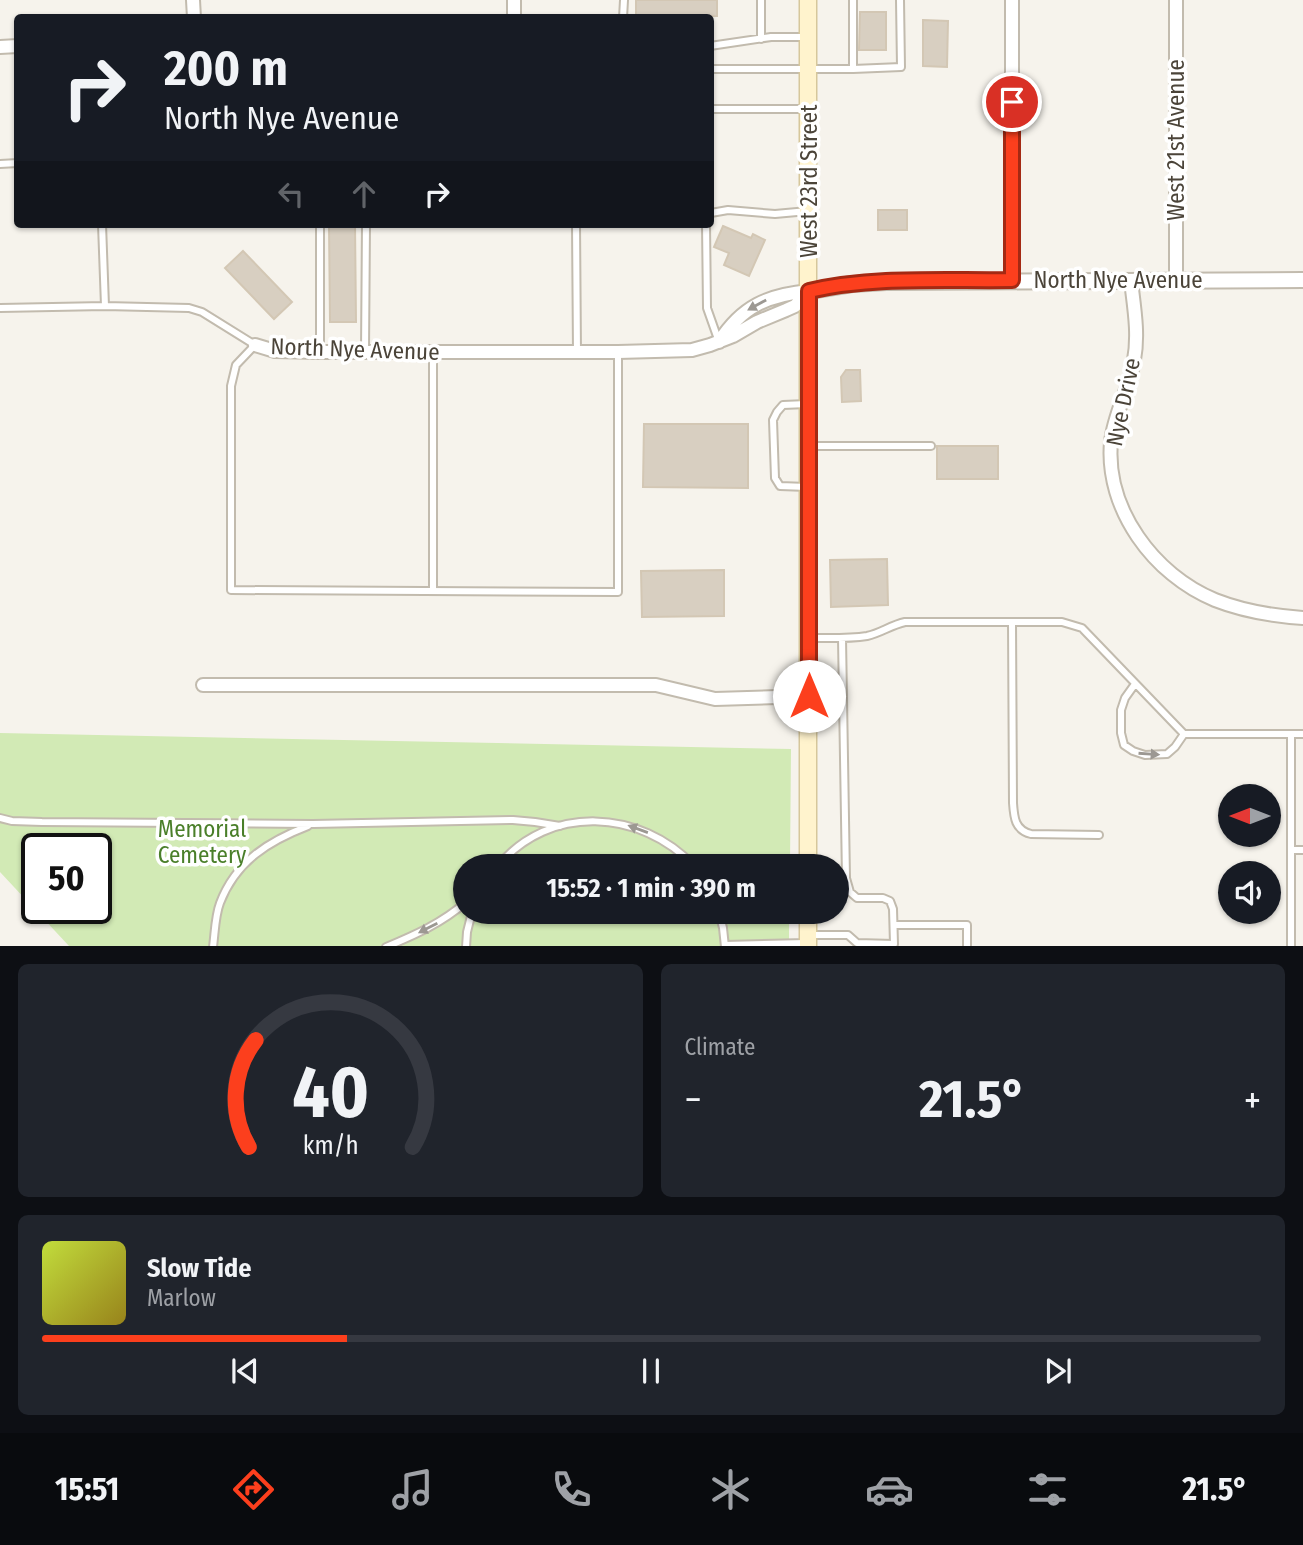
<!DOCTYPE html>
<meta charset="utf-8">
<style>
:root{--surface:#171b24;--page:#20242c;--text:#f1f3f6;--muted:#9ea1a6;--line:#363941;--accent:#fc3f1d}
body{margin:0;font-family:"Fira Sans Condensed",sans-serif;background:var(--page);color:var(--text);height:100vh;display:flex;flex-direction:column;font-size:26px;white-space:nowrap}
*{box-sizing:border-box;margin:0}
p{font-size:23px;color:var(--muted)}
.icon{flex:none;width:38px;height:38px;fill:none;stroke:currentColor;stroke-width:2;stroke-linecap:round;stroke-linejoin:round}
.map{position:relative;height:946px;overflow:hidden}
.drawer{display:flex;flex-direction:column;gap:18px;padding:18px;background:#0d0f14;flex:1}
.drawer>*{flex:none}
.banner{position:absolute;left:14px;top:14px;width:700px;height:214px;border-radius:7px;box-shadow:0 2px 5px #0004;background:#171b24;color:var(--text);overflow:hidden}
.needle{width:46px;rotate:270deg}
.controls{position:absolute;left:1218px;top:784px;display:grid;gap:14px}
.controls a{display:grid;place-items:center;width:63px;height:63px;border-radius:50%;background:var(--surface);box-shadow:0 2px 5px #0004;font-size:35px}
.speed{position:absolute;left:21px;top:833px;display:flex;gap:14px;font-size:35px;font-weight:700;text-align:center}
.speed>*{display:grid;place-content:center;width:91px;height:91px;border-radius:50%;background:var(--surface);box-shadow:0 2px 5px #0004;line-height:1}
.speed .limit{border:4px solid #111;border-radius:10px;background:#fff;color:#111}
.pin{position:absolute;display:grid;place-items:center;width:60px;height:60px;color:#fff;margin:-30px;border:4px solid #fff;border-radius:50%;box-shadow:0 2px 7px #0007}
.me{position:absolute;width:77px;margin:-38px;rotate:0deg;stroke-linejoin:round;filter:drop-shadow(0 0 5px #0008)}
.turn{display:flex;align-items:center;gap:24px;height:147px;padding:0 35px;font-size:32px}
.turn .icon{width:91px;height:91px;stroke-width:2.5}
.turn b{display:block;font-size:49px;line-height:60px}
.lanes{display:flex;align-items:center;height:66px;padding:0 35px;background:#0003;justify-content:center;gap:35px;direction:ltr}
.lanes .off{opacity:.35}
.big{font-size:52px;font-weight:700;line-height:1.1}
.drawer .card{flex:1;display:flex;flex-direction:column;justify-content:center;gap:10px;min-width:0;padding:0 24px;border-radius:10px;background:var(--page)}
.drawer .dial{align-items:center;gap:0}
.dial svg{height:182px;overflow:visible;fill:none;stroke:var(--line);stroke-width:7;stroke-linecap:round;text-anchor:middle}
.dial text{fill:var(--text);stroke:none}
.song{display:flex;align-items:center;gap:21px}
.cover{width:84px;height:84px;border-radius:10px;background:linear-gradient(135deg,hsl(70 70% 55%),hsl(50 70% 35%))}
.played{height:7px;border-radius:4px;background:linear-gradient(90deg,var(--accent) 25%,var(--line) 25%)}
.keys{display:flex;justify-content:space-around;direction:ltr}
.heat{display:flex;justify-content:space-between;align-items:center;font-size:38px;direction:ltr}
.drawer .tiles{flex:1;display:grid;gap:18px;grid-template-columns:1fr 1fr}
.card:last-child{grid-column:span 2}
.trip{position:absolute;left:453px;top:854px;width:396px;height:70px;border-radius:35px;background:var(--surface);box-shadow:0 2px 5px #0004;font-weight:700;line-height:70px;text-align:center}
.tabs{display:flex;height:112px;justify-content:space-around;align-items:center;background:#090b0e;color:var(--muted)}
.tabs .icon{width:49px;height:49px}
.tabs .selected{color:var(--accent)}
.tabs b{font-size:32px;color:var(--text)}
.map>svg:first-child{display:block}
.green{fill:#d2eab5;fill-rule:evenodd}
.building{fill:#d8cfc1;stroke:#d3c7b4;stroke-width:2}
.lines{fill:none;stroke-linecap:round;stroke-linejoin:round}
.service-casing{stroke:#c2bbae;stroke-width:10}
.minor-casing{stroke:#c2bbae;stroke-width:16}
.tertiary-casing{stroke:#c2bbae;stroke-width:18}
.secondary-casing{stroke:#d6c79b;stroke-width:19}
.service{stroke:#fff;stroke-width:6}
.minor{stroke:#fff;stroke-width:12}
.tertiary{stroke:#fff;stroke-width:14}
.secondary{stroke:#fff3cd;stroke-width:16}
.oneway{fill:#9c9892}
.route-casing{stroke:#a42913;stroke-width:18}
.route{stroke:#fc3f1d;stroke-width:12}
.labels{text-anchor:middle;stroke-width:7;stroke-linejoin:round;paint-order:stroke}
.street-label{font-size:23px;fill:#4b4439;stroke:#fff}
.park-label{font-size:23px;fill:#4a7f2a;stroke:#fff}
</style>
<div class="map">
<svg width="1303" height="947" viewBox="0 0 1303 947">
<rect width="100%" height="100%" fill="#f6f3ec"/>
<!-- green -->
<path class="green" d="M 0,733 L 791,749 L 790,866 L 466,866 L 466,912 L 789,912 L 789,946 L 69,946 L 0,872 ZM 37,849 L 96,849 L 96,908 L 37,908 Z"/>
<!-- building -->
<path class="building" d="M 636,0 L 717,0 L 717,16 L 636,18 Z
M 860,12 L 886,12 L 886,50 L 859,50 Z
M 923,20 L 948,21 L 947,67 L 923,66 Z
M 878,210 L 907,210 L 907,230 L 878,230 Z
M 329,224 L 355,224 L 356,322 L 330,322 Z
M 723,226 L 751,238 L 753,234 L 765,240 L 749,276 L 724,265 L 729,253 L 714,247 Z
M 243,251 L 292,302 L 274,319 L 225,268 Z
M 846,370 L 860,370 L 861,401 L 842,402 L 841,377 Z
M 644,424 L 748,424 L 748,488 L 643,487 Z
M 937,446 L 998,446 L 998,479 L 937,479 Z
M 887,559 L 888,605 L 831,607 L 830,560 Z
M 724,570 L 724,616 L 642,617 L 641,571 Z"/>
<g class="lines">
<!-- service casing -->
<g class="service-casing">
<path id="service" d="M 623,18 L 624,0
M 761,39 L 761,0
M 710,46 L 771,37 L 806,37
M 710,69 L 853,69 L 853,0
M 853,69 L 901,67 L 900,0
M 710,109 L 807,109
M 0,164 L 18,163
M 710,214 L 711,213 L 728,210 L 775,214 L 808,211
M 102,224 L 105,306
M 320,224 L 320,352
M 576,224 L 577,352
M 706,224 L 707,308 L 719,342
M 0,308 L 105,306 L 189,308 L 202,312 L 255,345 L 236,365 L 231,386 L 231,590 L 618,592 L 618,352
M 365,352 L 366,224
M 433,352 L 433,590
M 811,446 L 931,446
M 807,487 L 780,486 L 775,478 L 773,420 L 777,412 L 783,405 L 807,404
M 1012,622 L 1013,803 C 1014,818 1015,830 1031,834 L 1099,835
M 808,638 C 828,638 848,639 867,636 C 881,633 891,625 905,622 L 1062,622 L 1082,628 L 1184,734 L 1303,734
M 1135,684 L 1125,698 L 1121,710 L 1121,733 L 1124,745 L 1133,751 L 1145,755 L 1167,754 L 1175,747 L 1184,734
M 1291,734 L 1291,947
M 0,818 L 12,821 L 42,822 L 313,824 L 513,820 L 535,822 L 560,826
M 1291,850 L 1303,850
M 498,866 C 549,804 641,809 694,866
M 719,912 L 723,928 L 725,947
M 894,925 L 967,925 L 967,947
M 808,935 L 848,935 L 857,943 L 894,944 L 893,909 L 890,901 L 883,898 L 857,898 L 850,892 L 846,878 L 842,638
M 725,945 L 806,943
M 213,947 C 215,932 215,916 220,903 C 236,861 269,841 308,826
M 386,947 C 415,935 442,923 466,902
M 466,947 L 467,932 L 472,912"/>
</g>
<!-- minor casing -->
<g class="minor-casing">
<path id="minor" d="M 193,0 L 194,18
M 1012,0 L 1012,280
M 1176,0 L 1176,281
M 514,18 L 514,0
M 0,47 L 18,46
M 1131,281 C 1134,307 1139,334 1134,360 C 1130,388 1114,413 1111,442 C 1105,509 1154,575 1215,600 C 1243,611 1273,616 1303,618
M 719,342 C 742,306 768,295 809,291
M 255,345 L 275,351 L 320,352 L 618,352 L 692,350 L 710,345 L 733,336 L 757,322 L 786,310 L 795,306 L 809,291
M 203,685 L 656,685 L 715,699 L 809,696"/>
</g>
<!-- tertiary casing -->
<g class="tertiary-casing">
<path id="tertiary" d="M 809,291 L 852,284 L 886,282 L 1303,280"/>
</g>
<!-- secondary casing -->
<g class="secondary-casing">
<path id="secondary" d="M 808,0 L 808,866
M 808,947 L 808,912"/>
</g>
<!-- service -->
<use href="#service" class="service"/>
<!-- minor -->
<use href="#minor" class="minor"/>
<!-- tertiary -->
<use href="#tertiary" class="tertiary"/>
<!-- secondary -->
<use href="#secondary" class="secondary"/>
</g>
<!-- one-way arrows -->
<defs><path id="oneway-solid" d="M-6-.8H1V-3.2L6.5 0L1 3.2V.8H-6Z" transform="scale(1.75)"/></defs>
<g class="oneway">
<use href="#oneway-solid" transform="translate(757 305) rotate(151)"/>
<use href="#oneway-solid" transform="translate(1149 754) rotate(4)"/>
<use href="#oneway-solid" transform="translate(638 829) rotate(-160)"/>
<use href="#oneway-solid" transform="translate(428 928) rotate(153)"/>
</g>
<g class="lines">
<!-- route casing -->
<g class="route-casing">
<path id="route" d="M 809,696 L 809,291 C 874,276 945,281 1012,280 L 1012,102"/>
</g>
<!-- route -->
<use href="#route" class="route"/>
</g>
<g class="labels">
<!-- street labels -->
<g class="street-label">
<text transform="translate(1176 140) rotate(-90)" y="8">West 21st Avenue</text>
<text transform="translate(809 181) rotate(-90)" y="8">West 23rd Street</text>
<text x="1118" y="288">North Nye Avenue</text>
<text transform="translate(355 349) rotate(2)" y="8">North Nye Avenue</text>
<text transform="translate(1123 402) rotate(-78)" y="8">Nye Drive</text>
</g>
<!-- park labels -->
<g class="park-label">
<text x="202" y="837">Memorial<tspan x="202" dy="26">Cemetery</tspan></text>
</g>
</g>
</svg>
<div class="controls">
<a><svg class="needle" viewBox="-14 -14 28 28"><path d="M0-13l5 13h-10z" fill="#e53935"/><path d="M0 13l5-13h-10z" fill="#9ea1a6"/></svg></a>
<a><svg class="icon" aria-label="sound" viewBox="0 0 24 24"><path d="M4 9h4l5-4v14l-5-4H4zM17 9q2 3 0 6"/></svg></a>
</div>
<div class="speed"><div class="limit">50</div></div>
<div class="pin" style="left:1012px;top:102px;background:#d93025"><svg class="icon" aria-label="arrive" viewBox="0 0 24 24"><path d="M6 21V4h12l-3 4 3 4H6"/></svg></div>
<svg class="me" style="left:809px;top:696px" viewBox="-20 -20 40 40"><circle r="19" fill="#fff"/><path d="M0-13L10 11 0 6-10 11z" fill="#fc3f1d"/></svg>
<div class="trip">15:52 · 1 min · 390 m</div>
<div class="banner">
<div class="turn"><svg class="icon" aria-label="right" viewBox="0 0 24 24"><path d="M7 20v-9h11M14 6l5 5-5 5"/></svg><div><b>200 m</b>North Nye Avenue</div></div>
<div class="lanes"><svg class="icon off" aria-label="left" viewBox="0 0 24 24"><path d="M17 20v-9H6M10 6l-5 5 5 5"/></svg><svg class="icon off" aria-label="ahead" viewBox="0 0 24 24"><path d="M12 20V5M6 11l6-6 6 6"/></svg><svg class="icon" aria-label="right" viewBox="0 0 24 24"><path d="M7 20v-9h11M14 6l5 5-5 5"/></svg></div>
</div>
</div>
<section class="drawer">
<div class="tiles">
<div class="card dial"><svg viewBox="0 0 100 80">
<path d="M14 69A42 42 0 1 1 86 69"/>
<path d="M14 69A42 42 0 0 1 17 22" stroke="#fc3f1d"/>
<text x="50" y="56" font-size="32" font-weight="700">40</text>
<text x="50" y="72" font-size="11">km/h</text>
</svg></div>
<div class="card"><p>Climate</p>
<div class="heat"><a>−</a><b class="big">21.5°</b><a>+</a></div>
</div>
<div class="card">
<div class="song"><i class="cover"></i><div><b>Slow Tide</b><p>Marlow</p></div></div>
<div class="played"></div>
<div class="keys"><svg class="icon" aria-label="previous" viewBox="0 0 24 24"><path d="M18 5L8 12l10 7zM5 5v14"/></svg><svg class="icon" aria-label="pause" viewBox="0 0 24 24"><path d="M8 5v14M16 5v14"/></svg><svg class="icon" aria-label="next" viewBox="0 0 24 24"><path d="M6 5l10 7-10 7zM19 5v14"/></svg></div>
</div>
</div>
</section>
<nav class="tabs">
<b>15:51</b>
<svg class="icon selected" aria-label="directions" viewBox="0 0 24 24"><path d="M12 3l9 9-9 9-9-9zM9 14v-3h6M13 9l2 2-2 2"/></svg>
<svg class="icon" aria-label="music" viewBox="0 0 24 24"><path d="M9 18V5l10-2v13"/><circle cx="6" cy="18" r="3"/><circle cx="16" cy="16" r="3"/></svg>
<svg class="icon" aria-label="phone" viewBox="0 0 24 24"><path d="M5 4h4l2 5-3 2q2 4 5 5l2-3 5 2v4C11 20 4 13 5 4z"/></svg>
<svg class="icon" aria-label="climate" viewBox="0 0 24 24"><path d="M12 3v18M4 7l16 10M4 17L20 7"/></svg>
<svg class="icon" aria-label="car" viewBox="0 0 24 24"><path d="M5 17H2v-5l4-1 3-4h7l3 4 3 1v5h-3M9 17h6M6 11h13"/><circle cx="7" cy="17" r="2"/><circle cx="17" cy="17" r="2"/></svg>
<svg class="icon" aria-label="filters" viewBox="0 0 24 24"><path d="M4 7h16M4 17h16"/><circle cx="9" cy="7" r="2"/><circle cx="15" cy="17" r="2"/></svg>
<b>21.5°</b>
</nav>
